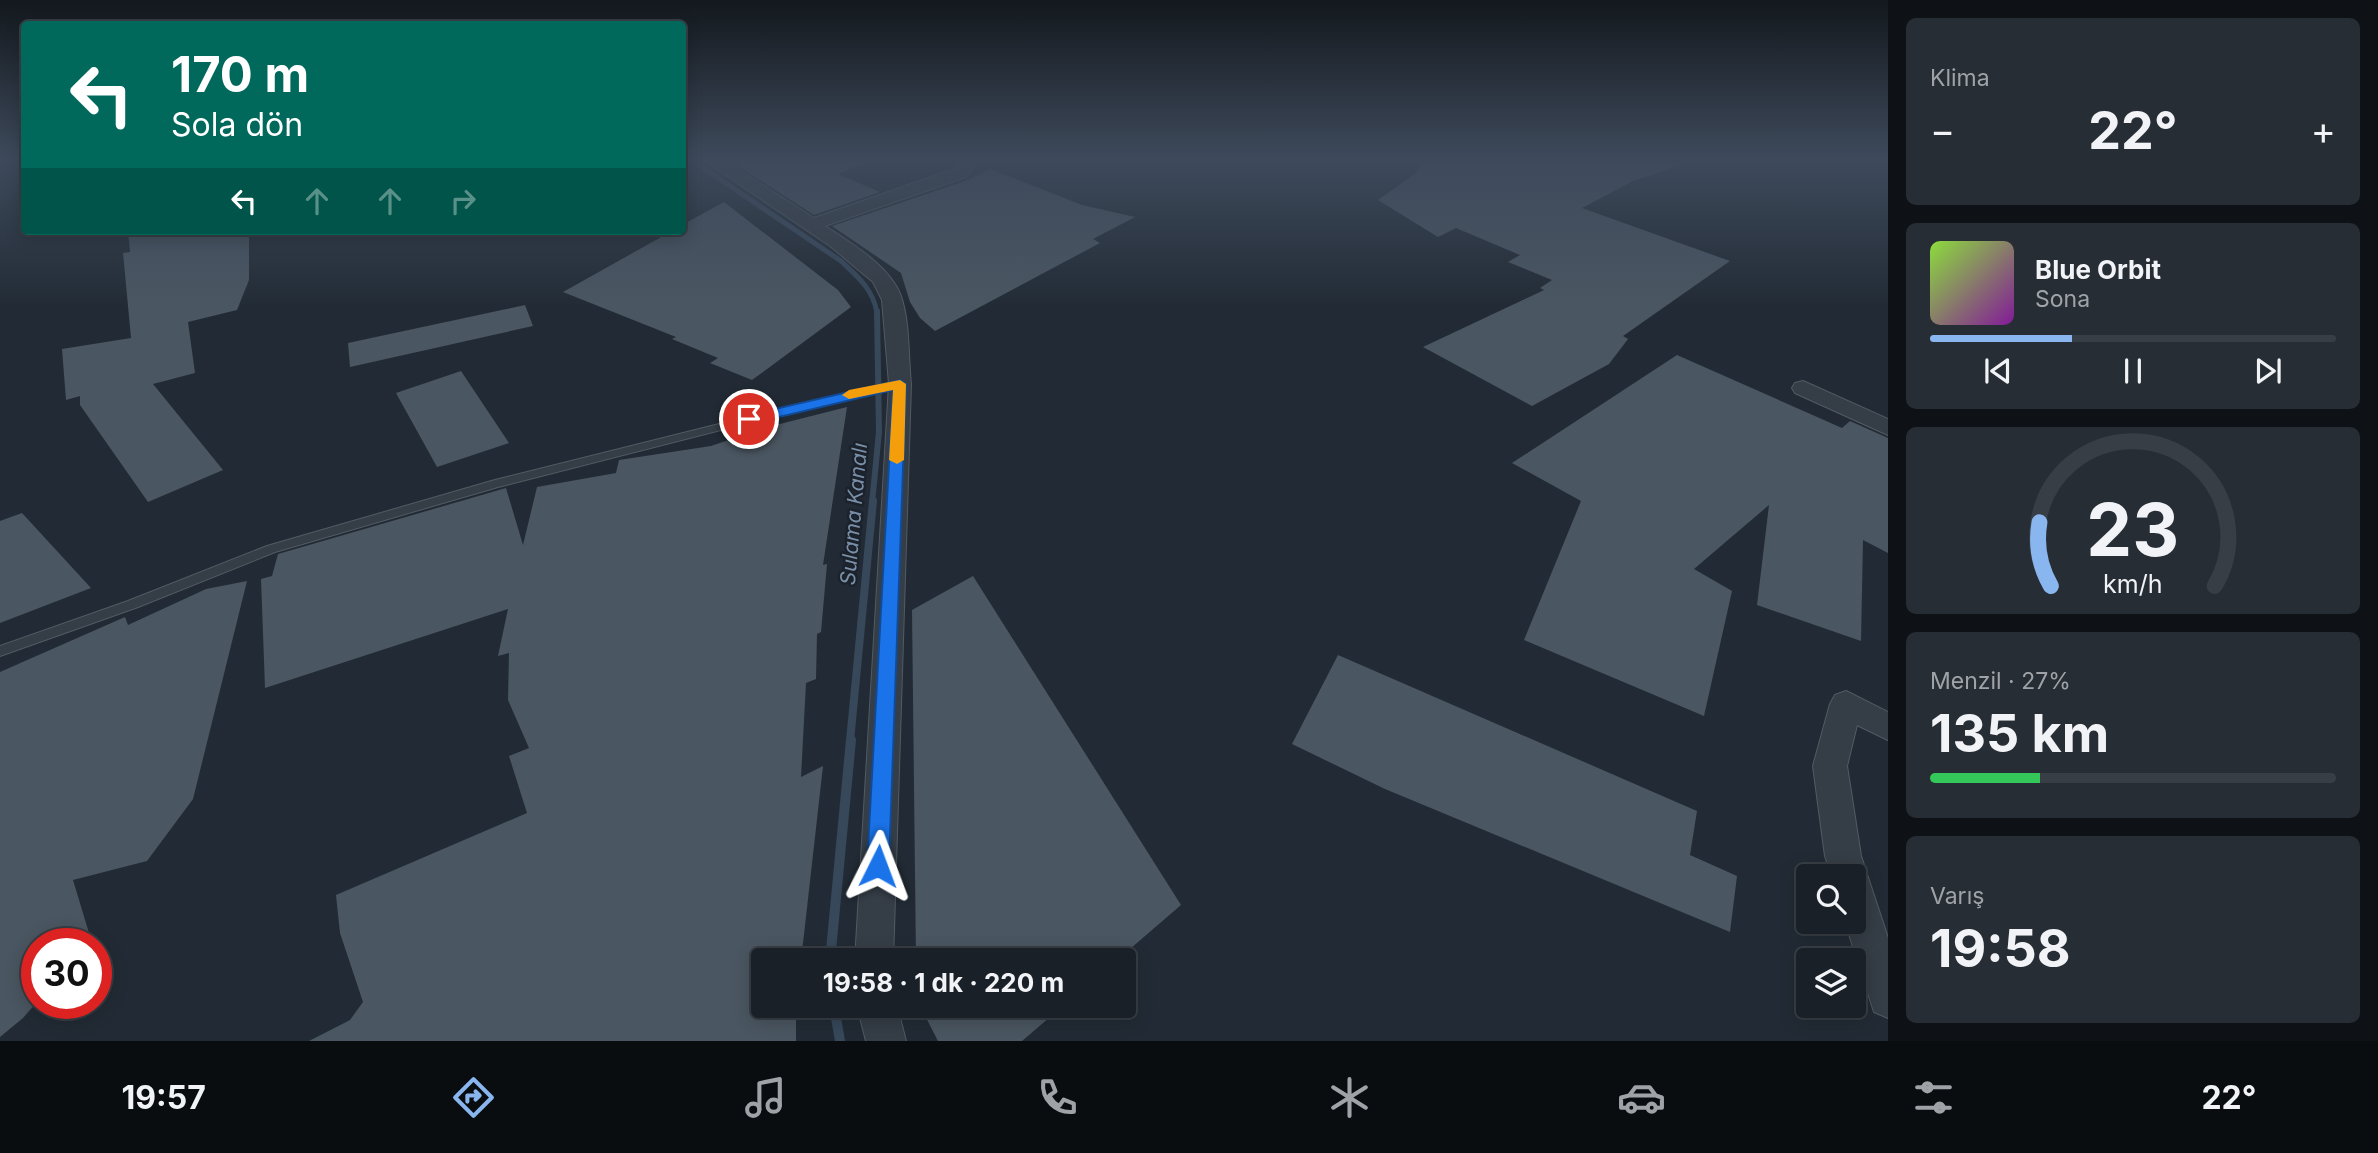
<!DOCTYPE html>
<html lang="tr">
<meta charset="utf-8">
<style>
:root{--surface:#1a2028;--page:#272d34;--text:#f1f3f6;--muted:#9fa3a8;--line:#383e45;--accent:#89b6ee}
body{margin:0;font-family:Inter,sans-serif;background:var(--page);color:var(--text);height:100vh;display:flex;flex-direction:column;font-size:26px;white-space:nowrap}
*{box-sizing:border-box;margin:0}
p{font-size:23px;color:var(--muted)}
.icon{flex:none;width:38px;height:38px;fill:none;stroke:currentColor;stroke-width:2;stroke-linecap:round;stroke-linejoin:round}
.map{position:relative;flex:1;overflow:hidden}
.details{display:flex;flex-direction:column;gap:18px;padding:18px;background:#0e1216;width:490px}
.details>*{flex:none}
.top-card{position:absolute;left:21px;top:21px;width:665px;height:214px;border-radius:7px;box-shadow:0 4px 18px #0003,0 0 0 2px var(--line);background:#00695c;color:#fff;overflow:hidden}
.fabs{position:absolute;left:1796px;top:864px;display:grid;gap:14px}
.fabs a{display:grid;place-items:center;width:70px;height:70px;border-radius:7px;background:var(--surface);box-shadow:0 4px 18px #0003,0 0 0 2px var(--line);font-size:35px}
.speed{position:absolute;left:21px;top:928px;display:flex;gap:14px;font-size:35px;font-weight:700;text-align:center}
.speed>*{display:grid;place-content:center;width:91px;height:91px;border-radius:50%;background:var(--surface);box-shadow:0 4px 18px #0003,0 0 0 2px var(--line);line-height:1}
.speed .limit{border:10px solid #d22;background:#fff;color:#111}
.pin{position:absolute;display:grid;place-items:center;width:60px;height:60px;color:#fff;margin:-30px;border:4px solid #fff;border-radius:50%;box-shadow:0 2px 7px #0007}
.me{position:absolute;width:77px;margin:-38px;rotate:3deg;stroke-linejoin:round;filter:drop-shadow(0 0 5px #0008)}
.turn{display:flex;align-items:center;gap:24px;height:147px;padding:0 35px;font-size:32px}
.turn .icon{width:91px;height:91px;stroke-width:2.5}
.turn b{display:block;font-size:49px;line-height:60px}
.lanes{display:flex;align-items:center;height:66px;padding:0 35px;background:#0003;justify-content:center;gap:35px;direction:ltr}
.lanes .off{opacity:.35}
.big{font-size:52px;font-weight:700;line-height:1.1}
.details .tile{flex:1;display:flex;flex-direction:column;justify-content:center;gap:10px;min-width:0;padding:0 24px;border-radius:10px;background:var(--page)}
.details .dial{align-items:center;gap:0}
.dial svg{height:182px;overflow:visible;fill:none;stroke:var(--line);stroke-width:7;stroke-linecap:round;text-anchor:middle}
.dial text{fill:var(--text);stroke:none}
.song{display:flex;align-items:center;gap:21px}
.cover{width:84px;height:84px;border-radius:10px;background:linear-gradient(135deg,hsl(90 70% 55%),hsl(290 70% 35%))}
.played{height:7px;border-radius:4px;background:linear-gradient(90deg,var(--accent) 35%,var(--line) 35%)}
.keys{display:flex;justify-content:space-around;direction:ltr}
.heat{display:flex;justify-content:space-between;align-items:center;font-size:38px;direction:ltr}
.charge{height:10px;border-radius:5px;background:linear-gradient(90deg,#34c759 27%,var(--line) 0)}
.trip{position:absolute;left:751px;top:948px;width:385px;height:70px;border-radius:7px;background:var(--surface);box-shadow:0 4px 18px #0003,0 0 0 2px var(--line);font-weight:700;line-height:70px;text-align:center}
.tab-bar{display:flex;height:112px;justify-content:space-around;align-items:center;background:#0a0d10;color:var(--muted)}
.tab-bar .icon{width:49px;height:49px}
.tab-bar .on{color:var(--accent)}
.tab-bar b{font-size:32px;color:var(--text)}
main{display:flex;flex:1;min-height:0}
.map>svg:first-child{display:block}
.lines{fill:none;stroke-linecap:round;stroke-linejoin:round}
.stream-far3{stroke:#37485b;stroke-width:5}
.stream-far2{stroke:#37485b;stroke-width:6}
.stream-far1{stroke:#37485b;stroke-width:8}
.stream{stroke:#37485b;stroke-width:10}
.building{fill:#4a5661}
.service-casing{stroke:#525b64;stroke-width:2}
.minor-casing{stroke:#525b64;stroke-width:2}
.service{fill:#353d46;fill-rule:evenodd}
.minor{fill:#353d46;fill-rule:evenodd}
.route{fill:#1a73e8;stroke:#114b97;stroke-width:2}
.slow{fill:#f59e0b}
.labels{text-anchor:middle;stroke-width:5;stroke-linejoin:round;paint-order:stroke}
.water-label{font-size:21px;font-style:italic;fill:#7a90a9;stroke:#1b222b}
</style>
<main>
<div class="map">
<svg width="1888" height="1041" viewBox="0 0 1888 1041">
<rect width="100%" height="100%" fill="#222b35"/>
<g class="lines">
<!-- stream-far3 -->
<path class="stream-far3" d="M 693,161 L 841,261 C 858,277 873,289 877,313"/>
<!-- stream-far2 -->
<path class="stream-far2" d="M 872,503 L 879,432 L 877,311"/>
<!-- stream-far1 -->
<path class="stream-far1" d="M 850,741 L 873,501"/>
<!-- stream -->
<path class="stream" d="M 830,961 L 851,740
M 834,1006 L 840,1041"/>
</g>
<!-- building -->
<path class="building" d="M 730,161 L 867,161 L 838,174 L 880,192 L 814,215 Z
M 1421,161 L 1680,161 L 1681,165 L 1633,181 L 1582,208 L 1730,261 L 1623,336 L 1628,339 L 1609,364 L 1532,406 L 1423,347 L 1544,290 L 1540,288 L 1552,280 L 1508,262 L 1520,255 L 1456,228 L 1438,237 L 1378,200 L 1416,173 Z
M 991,169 L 1082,205 L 1135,217 L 1093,239 L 1100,243 L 935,331 L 920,318 L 910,302 L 901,273 L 832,226 L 965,181 Z
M 724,202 L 838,290 L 851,307 L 752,380 L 710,363 L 718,358 L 672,339 L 676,337 L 563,292 L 672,231 L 682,231 L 682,225 Z
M 128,231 L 249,231 L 249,280 L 237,310 L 188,322 L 195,373 L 153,384 L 223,470 L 148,502 L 80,405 L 80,396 L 66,400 L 62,349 L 131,338 L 123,253 L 130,252 Z
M 525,305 L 533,326 L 350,367 L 348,343 Z
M 1677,355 L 1842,428 L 1850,421 L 1888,438 L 1888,553 L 1863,540 L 1861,641 L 1757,605 L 1769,505 L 1694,569 L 1732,591 L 1704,716 L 1524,640 L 1581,501 L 1512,463 Z
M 461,371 L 509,443 L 437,467 L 396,393 Z
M 847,407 L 823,565 L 827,564 L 821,632 L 817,634 L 816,679 L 806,683 L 801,777 L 823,766 L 801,961 L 763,961 L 763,1006 L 796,1006 L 796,1041 L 309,1041 L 350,1020 L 363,1002 L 340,933 L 336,895 L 527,813 L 509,756 L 529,748 L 508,700 L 509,653 L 498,656 L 508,609 L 265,688 L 261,579 L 272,576 L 278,554 L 506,488 L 523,545 L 537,487 L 616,473 L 619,460 L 711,446 L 764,428 Z
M 22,513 L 91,588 L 0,623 L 0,521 Z
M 973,576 L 1181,905 L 1116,961 L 916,961 L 912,610 Z
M 247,581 L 193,799 L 147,861 L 73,880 L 92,943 L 37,943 L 37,1002 L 23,1018 L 0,1037 L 0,672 L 125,617 L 128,625 L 206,589 Z
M 1338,655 L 1697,811 L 1690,855 L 1737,876 L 1730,932 L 1385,789 L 1292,744 Z
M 920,1006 L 1063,1006 L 1022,1041 L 938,1041 Z"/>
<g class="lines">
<!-- service casing -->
<g class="service-casing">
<path id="service" d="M 900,381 L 905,384 L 904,386 L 772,417 L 498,487 L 275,552 L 138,607 L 0,656 L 0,646 L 128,601 L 267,546 L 495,480 L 771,411 Z"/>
</g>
<!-- minor casing -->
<g class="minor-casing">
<path id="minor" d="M 705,161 L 725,161 L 814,218 L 954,169 L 960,161 L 977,161 L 966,177 L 825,226 C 851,243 890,266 901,296 C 910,323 908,356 911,384 L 893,961 L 855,961 L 889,384 L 882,300 L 873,282 L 830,246 Z
M 1803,381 L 1888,419 L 1888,435 L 1795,393 L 1792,388 L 1795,383 Z
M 1846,691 L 1888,712 L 1888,740 L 1857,725 L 1847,766 L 1861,856 L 1888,938 L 1888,1018 L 1874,1012 L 1845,922 L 1853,922 L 1853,877 L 1832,877 L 1825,856 L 1813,766 L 1830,704 L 1835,695 Z
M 857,1006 L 897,1006 L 906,1041 L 866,1041 Z"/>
</g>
<!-- service -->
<use href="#service" class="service"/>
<!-- minor -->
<use href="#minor" class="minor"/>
</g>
<!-- sky -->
<linearGradient id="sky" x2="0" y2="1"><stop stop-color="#13181d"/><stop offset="0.52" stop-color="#3e4a5c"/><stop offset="1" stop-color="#3e4a5c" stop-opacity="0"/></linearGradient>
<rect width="1888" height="307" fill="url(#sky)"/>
<!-- route -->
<path class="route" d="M 900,380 L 906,384 L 889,866 L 885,873 L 878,875 L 870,873 L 867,866 L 893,390 L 749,424 L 742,419 L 749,415 Z"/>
<!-- slow -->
<path class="slow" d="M 900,380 L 906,384 L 904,460 L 897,464 L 889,460 L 893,390 L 849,399 L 842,395 L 849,390 Z"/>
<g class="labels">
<!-- water labels -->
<g class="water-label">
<text transform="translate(854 514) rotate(-85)" y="7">Sulama Kanalı</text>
</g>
</g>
</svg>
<div class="fabs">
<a><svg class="icon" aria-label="search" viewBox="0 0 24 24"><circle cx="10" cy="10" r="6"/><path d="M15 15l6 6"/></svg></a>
<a><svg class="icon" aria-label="layers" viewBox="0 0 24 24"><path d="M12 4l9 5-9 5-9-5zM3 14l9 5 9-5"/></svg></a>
</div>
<div class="speed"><div class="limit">30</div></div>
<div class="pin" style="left:749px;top:419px;background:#d93025"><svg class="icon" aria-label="arrive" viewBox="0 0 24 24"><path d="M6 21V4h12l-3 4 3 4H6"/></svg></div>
<svg class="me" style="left:878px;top:866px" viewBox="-20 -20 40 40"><path d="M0-17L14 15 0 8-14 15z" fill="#1a73e8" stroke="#fff" stroke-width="4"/></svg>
<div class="trip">19:58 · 1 dk · 220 m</div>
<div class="top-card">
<div class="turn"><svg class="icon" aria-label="left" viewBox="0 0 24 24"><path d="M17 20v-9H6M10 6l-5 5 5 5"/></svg><div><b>170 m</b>Sola dön</div></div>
<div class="lanes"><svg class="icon" aria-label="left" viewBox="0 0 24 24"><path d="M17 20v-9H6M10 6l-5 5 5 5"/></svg><svg class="icon off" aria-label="ahead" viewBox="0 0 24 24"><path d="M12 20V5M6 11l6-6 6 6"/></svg><svg class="icon off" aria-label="ahead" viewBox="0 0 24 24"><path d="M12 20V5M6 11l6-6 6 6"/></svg><svg class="icon off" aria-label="right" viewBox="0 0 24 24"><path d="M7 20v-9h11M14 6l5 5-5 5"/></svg></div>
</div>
</div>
<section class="details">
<div class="tile"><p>Klima</p>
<div class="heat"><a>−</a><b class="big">22°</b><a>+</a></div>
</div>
<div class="tile">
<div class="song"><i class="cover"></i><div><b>Blue Orbit</b><p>Sona</p></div></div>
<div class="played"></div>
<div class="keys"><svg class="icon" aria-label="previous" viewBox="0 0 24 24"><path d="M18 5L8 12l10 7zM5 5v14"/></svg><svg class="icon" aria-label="pause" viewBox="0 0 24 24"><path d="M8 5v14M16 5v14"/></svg><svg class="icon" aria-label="next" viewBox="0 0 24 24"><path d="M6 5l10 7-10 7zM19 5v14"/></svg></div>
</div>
<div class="tile dial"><svg viewBox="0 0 100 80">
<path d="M14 69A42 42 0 1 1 86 69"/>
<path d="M14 69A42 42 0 0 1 9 41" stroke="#89b6ee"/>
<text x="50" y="56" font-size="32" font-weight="700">23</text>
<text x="50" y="72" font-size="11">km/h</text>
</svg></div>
<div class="tile"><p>Menzil · 27%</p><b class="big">135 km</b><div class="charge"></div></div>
<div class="tile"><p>Varış</p><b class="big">19:58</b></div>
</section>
</main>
<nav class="tab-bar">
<b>19:57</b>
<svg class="icon on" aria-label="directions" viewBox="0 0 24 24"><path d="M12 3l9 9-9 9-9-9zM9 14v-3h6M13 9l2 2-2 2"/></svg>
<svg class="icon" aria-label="music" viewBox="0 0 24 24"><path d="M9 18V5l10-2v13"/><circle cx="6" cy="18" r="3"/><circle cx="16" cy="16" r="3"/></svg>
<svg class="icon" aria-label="phone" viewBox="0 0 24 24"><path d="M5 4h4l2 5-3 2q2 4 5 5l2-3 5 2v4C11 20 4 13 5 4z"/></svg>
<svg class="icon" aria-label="climate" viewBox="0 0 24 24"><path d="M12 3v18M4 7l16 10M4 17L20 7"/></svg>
<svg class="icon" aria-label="car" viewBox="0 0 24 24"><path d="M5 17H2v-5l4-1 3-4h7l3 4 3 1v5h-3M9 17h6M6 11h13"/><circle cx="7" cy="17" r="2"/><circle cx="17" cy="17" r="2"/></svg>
<svg class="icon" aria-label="filters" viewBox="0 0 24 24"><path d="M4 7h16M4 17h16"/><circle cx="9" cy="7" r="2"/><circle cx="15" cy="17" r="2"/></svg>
<b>22°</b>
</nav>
